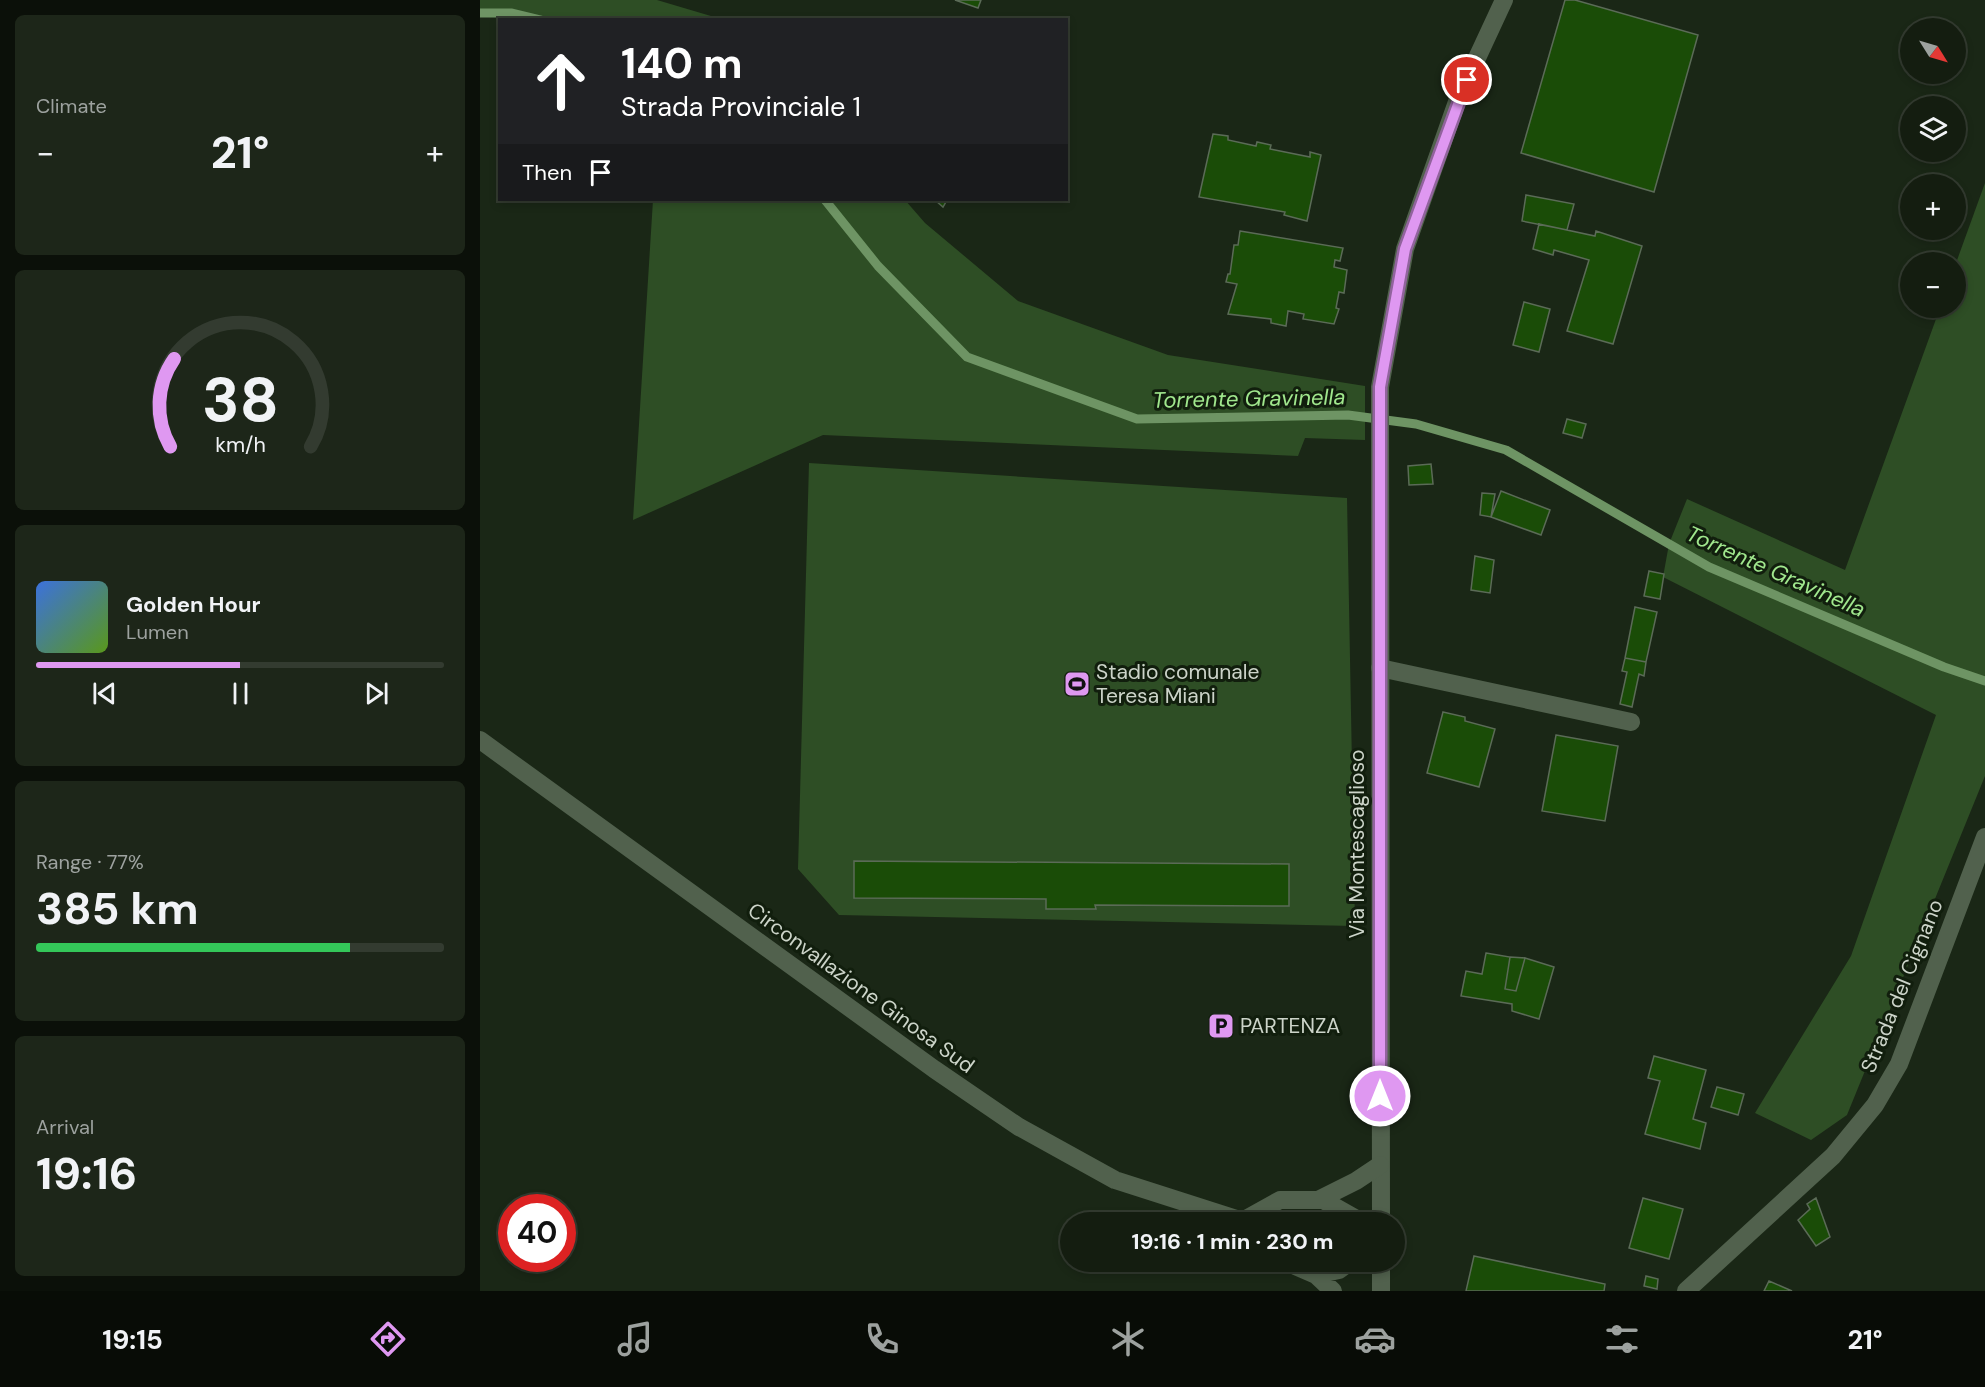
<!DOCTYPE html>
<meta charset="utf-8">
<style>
:root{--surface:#141d10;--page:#1d2619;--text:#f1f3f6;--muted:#9da29f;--line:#333b30;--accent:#df98f1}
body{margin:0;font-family:"DM Sans",sans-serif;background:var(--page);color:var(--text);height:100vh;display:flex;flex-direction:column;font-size:22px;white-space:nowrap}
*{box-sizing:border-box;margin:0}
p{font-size:20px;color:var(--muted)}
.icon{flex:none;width:33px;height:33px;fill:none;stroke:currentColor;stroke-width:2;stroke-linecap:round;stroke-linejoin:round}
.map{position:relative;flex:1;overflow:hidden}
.drawer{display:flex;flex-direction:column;gap:15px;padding:15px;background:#0b1009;width:480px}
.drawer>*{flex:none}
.guide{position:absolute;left:18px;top:18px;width:570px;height:183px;border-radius:0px;box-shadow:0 3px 9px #0003,0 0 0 2px var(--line);background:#202124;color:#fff;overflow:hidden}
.needle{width:39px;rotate:127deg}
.controls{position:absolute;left:1420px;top:18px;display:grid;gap:12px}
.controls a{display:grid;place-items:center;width:66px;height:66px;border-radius:50%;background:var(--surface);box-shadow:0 3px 9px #0003,0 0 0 2px var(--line);font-size:30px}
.speed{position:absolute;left:18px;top:1194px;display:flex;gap:12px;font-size:30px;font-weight:700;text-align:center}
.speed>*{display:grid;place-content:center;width:78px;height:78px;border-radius:50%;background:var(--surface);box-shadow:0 3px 9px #0003,0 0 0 2px var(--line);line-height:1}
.speed .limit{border:9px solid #d22;background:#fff;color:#111}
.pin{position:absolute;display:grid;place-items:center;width:51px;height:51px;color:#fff;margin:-26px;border:3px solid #fff;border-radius:50%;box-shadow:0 2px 6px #0007}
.me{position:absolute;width:66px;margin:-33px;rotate:0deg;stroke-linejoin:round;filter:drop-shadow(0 0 4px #0008)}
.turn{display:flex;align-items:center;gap:21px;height:126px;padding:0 24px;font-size:27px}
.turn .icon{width:78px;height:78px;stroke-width:2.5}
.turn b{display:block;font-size:42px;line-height:51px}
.then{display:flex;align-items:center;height:57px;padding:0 24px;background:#0003;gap:12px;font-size:22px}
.big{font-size:45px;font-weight:700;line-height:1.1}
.drawer .widget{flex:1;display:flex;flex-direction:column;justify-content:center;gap:9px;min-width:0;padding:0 21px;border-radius:9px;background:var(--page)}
.drawer .dial{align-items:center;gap:0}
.dial svg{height:156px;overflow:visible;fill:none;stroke:var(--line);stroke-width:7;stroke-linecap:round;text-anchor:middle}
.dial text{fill:var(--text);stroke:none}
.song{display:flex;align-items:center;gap:18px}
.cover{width:72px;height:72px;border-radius:9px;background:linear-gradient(135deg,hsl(220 70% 55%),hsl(90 70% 35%))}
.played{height:6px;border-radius:3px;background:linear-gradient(90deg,var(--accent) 50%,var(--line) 50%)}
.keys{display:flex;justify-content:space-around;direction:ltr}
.heat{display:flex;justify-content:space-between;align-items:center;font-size:33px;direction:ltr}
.charge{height:9px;border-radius:4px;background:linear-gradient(90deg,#34c759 77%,var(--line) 0)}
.trip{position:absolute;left:580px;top:1212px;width:345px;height:60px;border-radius:30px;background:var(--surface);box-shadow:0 3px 9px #0003,0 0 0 2px var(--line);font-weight:700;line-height:60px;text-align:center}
.tab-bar{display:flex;height:96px;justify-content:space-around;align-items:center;background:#080c06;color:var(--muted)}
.tab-bar .icon{width:42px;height:42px}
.tab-bar .selected{color:var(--accent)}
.tab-bar b{font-size:27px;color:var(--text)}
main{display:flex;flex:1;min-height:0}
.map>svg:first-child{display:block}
.green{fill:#2e4e25}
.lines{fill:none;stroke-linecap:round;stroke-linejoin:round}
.stream{stroke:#6e9464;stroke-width:9}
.building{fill:#1a4c07;stroke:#5b6b57;stroke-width:1.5}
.service{stroke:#51614d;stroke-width:18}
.minor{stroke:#51614d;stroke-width:18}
.tertiary{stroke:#51614d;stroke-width:18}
.secondary{stroke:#51614d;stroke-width:18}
.route-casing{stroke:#91639d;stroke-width:15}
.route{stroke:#df98f1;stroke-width:10}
.labels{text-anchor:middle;stroke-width:6;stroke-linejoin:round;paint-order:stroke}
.poi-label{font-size:21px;fill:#ccd4c9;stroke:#111e0d;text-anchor:start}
.street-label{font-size:21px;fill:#ccd4c9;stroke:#111e0d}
.water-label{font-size:22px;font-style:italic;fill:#a0e78d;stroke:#111e0d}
</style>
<main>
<section class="drawer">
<div class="widget"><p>Climate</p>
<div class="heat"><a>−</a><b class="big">21°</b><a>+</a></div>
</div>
<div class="widget dial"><svg viewBox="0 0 100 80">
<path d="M14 69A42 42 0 1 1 86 69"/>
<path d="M14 69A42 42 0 0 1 16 24" stroke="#df98f1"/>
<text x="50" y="56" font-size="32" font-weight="700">38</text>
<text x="50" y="72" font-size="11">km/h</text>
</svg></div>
<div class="widget">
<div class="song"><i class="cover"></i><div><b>Golden Hour</b><p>Lumen</p></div></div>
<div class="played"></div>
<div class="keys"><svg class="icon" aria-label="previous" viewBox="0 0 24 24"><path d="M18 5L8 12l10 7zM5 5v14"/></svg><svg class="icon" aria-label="pause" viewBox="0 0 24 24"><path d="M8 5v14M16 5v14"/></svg><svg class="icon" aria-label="next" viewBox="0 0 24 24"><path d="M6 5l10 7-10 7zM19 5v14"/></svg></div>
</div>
<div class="widget"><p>Range · 77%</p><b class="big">385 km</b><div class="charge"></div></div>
<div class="widget"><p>Arrival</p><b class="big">19:16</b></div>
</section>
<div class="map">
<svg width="1505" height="1291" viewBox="0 0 1505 1291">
<rect width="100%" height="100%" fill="#1a2716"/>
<!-- green -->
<path class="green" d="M 0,0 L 177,0 L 241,19 L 31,19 L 0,11 Z
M 1505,183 L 1505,776 L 1367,1115 L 1331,1140 L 1275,1113 L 1371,956 L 1456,715 L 1183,577 L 1189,544 L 1207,499 L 1365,570 L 1460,308 L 1476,308 L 1476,263 Z
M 173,200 L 425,200 L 445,223 L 538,301 L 688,355 L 885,386 L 885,440 L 825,438 L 818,456 L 343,435 L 153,520 Z
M 329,463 L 867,498 L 875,926 L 359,915 L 318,869 Z"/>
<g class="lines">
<!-- stream -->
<path class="stream" d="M 0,13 L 32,13 L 61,20
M 345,200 L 398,266 L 487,357 L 657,419 L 868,415 L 936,424 L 1026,450 L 1229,567 L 1464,667 L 1505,681"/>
</g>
<!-- building -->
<path class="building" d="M 475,0 L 501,0 L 498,8 Z
M 1085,0 L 1095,0 L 1218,35 L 1174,192 L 1041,153 Z
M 733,134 L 748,136 L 748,140 L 776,146 L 777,142 L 791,145 L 790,149 L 830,157 L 830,152 L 841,155 L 827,221 L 804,215 L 805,212 L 719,197 Z
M 1046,195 L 1094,204 L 1087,230 L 1042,221 Z
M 455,200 L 467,200 L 463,207 Z
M 1059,224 L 1115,236 L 1116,231 L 1162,246 L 1133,344 L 1087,331 L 1109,260 L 1074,250 L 1073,255 L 1053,249 Z
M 760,231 L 863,248 L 860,261 L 855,260 L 854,267 L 867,270 L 864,293 L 859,292 L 856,308 L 859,309 L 854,324 L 823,319 L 824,314 L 808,311 L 806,326 L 791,323 L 791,319 L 748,314 L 757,284 L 746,282 L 748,274 L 750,274 L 754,245 L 758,245 Z
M 1044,302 L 1070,309 L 1059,352 L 1033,345 Z
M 1087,419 L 1106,424 L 1102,438 L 1083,433 Z
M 951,464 L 953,484 L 929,485 L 928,466 Z
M 1021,491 L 1070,510 L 1061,535 L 1011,517 Z
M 1002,493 L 1015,494 L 1011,517 L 1000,515 Z
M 995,556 L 1014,560 L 1010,593 L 991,590 Z
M 1169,571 L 1184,574 L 1180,599 L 1164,596 Z
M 1155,607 L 1177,612 L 1166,662 L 1145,658 Z
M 1145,658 L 1166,662 L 1164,676 L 1159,674 L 1152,707 L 1140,704 L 1147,672 L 1142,671 Z
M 963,712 L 985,717 L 985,721 L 1015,729 L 999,787 L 947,773 Z
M 1076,735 L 1138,746 L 1125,821 L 1062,811 Z
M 374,861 L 809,864 L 809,906 L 615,905 L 616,909 L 566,909 L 566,899 L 374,898 Z
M 1006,953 L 1030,957 L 1025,989 L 1036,991 L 1045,958 L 1074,967 L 1059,1019 L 1032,1011 L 1032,1004 L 981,996 L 986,971 L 1002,974 Z
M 1030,957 L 1045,958 L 1036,991 L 1025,989 Z
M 1174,1056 L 1226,1070 L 1213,1119 L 1226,1123 L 1220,1149 L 1165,1134 L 1180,1081 L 1168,1078 Z
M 1237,1087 L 1264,1094 L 1258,1115 L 1231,1107 Z
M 1163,1198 L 1203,1209 L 1189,1259 L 1149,1248 Z
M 1336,1198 L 1350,1237 L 1336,1246 L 1318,1220 L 1330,1209 L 1327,1204 Z
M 994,1256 L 1125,1284 L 1124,1291 L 986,1291 Z
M 1166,1276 L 1178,1279 L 1177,1289 L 1164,1286 Z
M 1289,1281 L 1312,1291 L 1284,1291 Z"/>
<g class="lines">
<!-- service -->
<path class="service" d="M 900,668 L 1151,722"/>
<!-- minor -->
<path class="minor" d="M 1206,1291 L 1353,1156 L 1395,1105 L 1419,1064 L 1505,837"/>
<!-- tertiary -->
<path class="tertiary" d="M 901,1222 L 900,387 L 925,249 L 978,99 L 1024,0
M 901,1262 L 901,1291"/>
<!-- secondary -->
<path class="secondary" d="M 0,740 L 454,1069 L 539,1127 L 635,1180 L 766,1222
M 838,1200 L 876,1181 L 900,1165
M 764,1220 L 800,1200 L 843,1200 L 882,1222
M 806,1262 L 836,1275 L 853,1291
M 836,1275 L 859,1270 L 870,1262"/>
</g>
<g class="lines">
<!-- route casing -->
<g class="route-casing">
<path id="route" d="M 900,1096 L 900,387 L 925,249 L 987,80"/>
</g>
<!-- route -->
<use href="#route" class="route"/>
</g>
<!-- icons -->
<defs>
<g id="stadium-square" transform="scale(1.35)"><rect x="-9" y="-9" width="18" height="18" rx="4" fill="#df98f1" stroke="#111e0d"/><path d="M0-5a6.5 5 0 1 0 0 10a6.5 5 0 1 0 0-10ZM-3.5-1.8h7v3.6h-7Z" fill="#111"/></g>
<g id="parking-square" transform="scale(1.35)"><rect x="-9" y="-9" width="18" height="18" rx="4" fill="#df98f1" stroke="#111e0d"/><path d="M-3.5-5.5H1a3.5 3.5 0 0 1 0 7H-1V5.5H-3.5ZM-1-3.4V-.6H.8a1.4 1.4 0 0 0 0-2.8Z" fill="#111"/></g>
</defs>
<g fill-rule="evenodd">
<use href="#stadium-square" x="597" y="684"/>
<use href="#parking-square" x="741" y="1026"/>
</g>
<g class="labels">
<!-- poi labels -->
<g class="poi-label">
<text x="616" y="679">Stadio comunale<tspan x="616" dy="24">Teresa Miani</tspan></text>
<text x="760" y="1033">PARTENZA</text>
</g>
<!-- street labels -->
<g class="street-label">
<text transform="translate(877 844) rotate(-90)" y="7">Via Montescaglioso</text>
<text transform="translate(1422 986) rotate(-68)" y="7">Strada del Cignano</text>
<text transform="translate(381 988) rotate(36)" y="7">Circonvallazione Ginosa Sud</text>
</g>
<!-- water labels -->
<g class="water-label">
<text transform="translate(769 398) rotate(-1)" y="8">Torrente Gravinella</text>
<text transform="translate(1296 571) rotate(24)" y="8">Torrente Gravinella</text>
</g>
</g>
</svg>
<div class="controls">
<a><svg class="needle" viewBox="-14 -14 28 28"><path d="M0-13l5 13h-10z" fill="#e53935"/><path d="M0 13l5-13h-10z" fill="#9da29f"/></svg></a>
<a><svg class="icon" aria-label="layers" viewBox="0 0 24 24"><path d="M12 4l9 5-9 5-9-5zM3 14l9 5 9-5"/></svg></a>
<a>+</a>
<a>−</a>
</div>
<div class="speed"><div class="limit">40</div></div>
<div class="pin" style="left:987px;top:80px;background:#d93025"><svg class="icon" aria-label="arrive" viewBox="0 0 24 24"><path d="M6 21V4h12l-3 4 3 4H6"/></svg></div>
<svg class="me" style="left:900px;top:1096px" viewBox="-20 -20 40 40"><circle r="17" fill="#df98f1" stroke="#fff" stroke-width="3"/><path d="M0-11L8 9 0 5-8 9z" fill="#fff"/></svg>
<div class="trip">19:16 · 1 min · 230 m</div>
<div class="guide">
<div class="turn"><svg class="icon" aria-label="ahead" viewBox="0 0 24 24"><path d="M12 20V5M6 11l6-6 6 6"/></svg><div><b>140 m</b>Strada Provinciale 1</div></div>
<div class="then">Then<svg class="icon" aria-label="arrive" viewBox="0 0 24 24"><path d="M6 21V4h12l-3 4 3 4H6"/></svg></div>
</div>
</div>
</main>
<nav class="tab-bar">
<b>19:15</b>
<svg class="icon selected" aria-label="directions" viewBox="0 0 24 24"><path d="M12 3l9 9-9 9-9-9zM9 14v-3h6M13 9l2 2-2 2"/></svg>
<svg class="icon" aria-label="music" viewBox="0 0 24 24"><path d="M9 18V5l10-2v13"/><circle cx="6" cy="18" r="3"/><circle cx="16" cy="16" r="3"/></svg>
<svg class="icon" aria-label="phone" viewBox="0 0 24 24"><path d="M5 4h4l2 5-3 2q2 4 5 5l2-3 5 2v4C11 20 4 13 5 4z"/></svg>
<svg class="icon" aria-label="climate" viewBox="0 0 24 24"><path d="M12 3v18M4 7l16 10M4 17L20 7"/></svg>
<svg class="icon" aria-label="car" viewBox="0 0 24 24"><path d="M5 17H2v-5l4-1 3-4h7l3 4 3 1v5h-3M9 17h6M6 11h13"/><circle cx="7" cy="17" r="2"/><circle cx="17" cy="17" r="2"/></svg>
<svg class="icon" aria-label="filters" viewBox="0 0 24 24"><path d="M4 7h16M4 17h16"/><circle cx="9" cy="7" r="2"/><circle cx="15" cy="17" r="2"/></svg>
<b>21°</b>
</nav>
